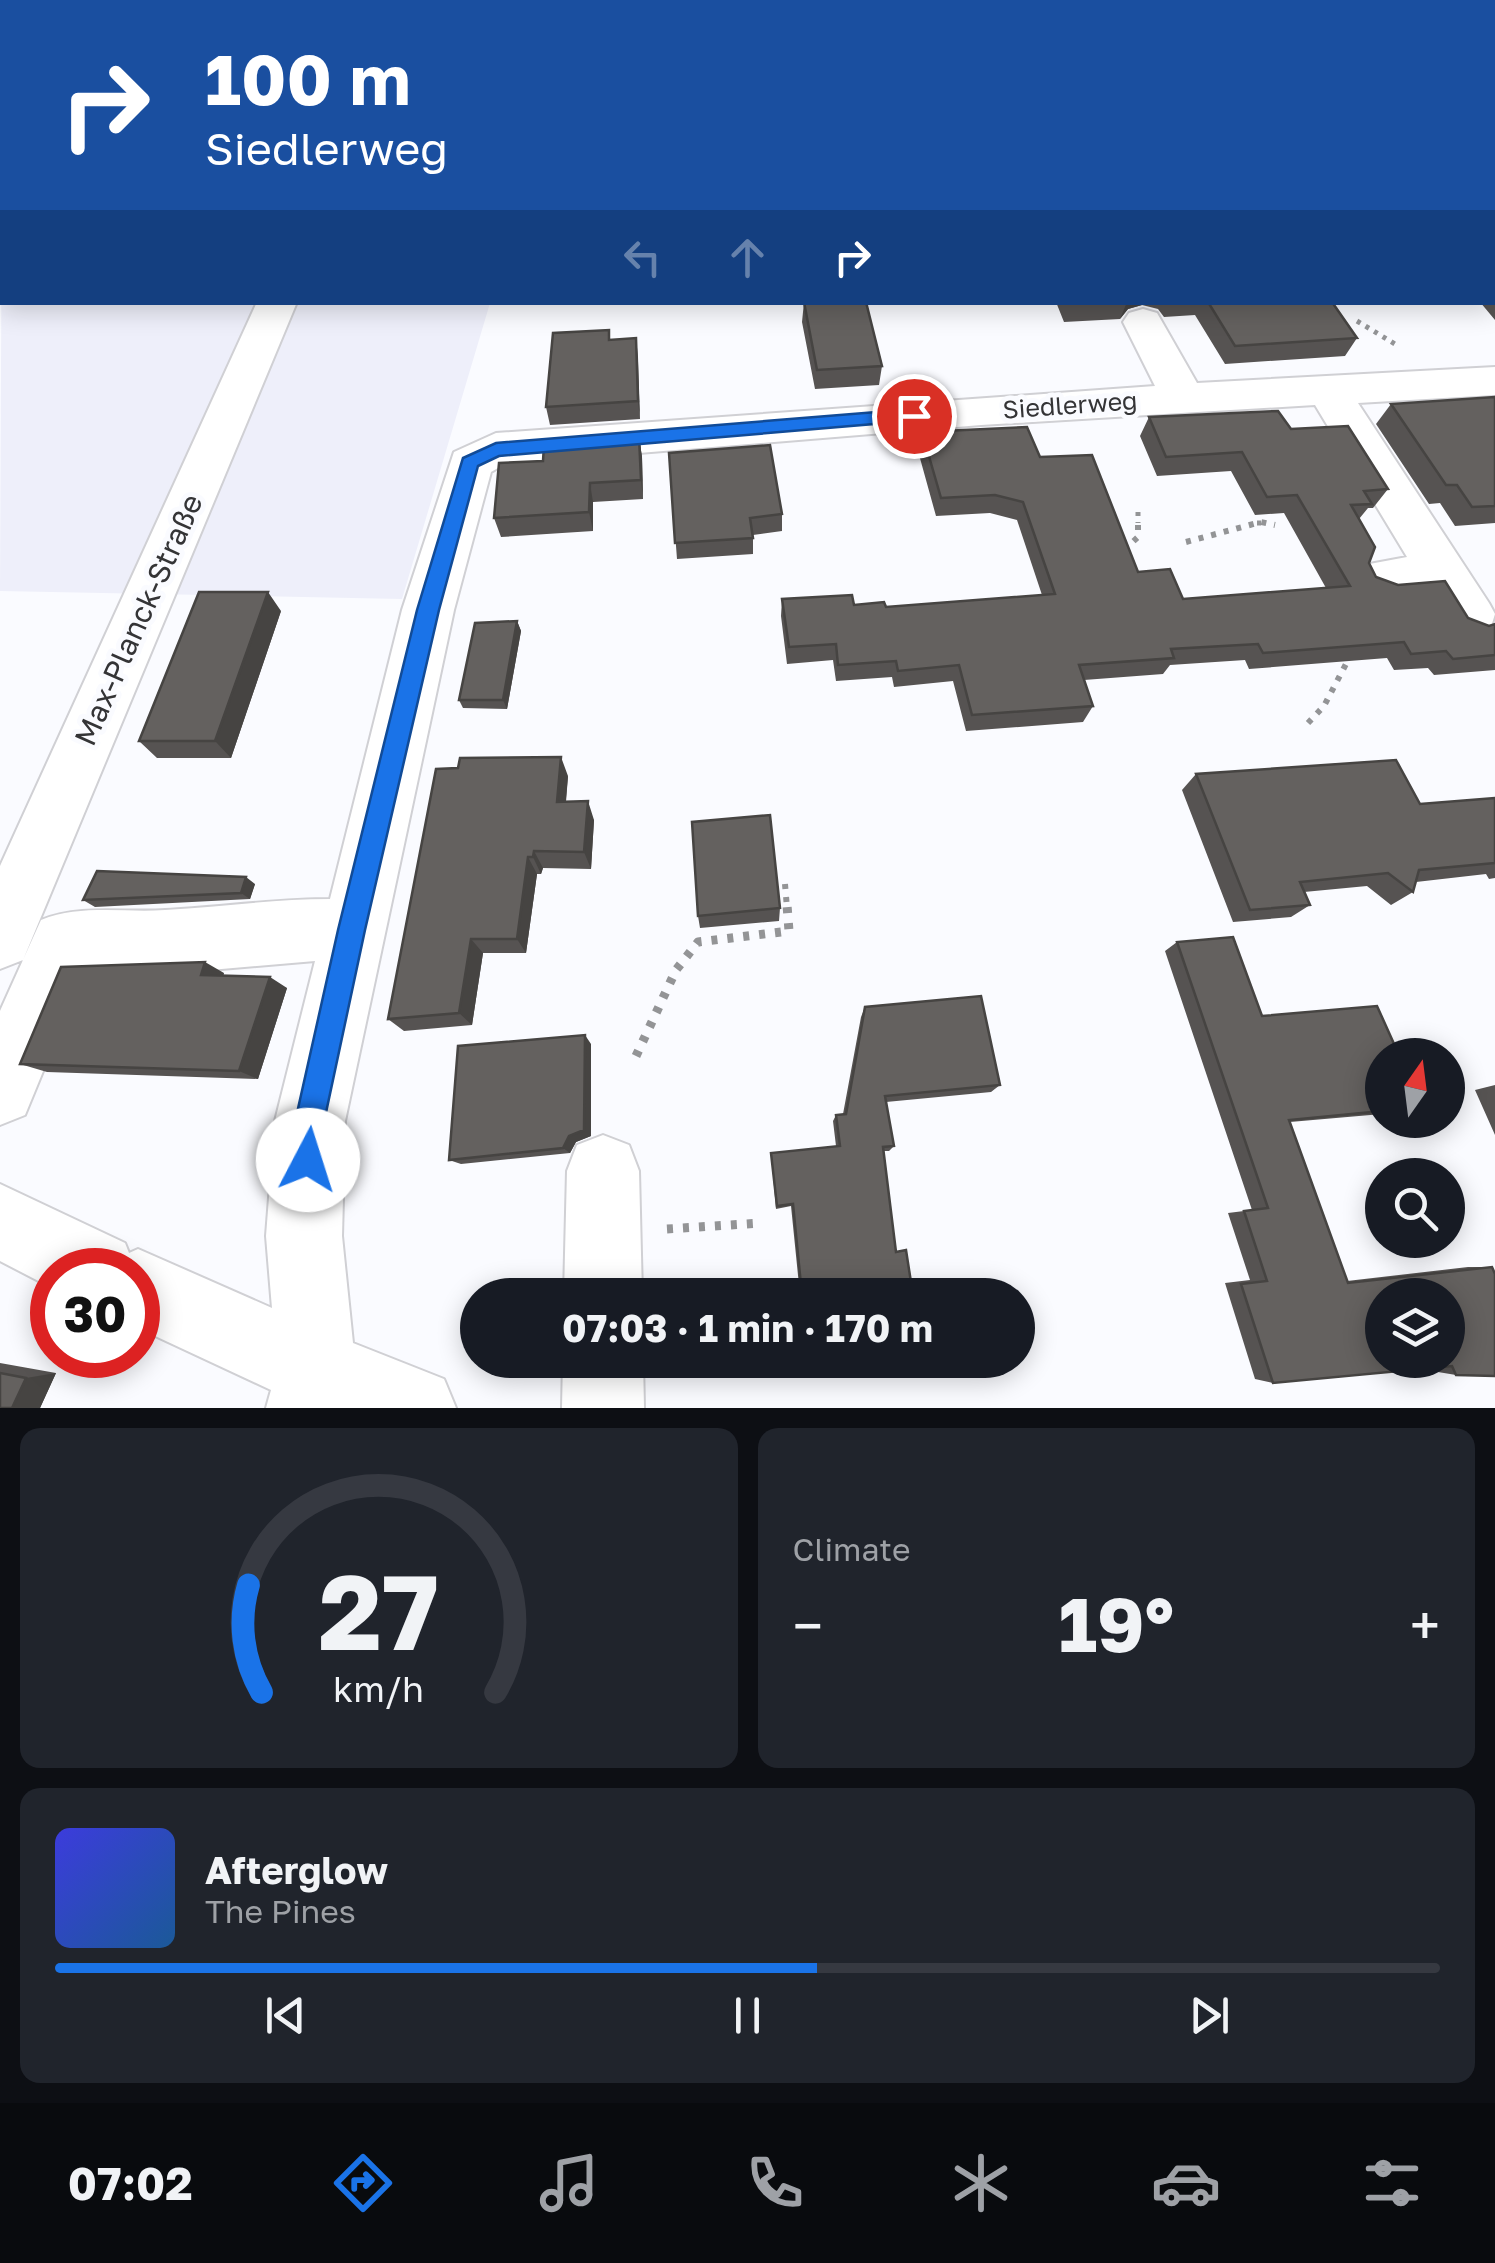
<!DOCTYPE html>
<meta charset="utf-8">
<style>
:root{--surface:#171b24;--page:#20242c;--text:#f1f3f6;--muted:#9ea1a6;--line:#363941;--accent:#1a73e8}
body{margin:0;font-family:"Golos Text",sans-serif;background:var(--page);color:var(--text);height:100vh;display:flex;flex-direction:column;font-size:38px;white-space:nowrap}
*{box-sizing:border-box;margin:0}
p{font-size:32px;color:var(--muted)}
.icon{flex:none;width:55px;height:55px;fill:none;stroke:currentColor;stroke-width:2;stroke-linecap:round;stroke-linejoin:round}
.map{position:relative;height:1408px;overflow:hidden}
.details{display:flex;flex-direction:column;gap:20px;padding:20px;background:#0d0f14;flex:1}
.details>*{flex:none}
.guide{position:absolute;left:0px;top:0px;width:1495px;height:305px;box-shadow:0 5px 25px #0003;background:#1a4fa0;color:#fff;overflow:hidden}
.needle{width:65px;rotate:14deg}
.fabs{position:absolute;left:1365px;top:1038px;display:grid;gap:20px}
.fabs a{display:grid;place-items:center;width:100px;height:100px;border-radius:50%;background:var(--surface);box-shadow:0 5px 25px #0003;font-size:50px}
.speed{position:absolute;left:30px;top:1248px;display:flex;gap:20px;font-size:50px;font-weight:700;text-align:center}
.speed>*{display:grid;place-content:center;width:130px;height:130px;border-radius:50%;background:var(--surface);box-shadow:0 5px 25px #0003;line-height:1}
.speed .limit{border:15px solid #d22;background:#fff;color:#111}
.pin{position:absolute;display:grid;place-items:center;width:85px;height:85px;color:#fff;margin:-42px;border:5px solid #fff;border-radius:50%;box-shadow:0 2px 10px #0007}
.me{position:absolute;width:110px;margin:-55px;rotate:5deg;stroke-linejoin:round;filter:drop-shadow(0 0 8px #0008)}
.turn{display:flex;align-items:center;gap:35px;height:210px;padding:0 40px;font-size:45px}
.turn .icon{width:130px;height:130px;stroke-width:2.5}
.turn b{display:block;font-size:70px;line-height:85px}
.lanes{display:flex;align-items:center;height:95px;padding:0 40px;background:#0003;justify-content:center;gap:50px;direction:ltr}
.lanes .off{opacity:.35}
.big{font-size:75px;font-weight:700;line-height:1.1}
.details .card{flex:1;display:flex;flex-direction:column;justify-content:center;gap:15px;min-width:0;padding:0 35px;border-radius:20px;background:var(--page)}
.details .dial{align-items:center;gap:0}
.dial svg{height:260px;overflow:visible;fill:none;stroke:var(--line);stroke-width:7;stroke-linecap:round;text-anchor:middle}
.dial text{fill:var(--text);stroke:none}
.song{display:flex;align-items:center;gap:30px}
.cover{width:120px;height:120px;border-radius:15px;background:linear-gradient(135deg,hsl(240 70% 55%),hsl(210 70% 35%))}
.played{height:10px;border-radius:5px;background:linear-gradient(90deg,var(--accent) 55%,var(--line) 55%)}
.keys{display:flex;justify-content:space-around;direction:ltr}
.heat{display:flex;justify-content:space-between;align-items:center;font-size:55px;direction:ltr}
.details .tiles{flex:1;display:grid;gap:20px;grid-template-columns:1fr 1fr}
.card:last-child{grid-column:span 2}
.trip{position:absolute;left:460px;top:1278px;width:575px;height:100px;border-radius:50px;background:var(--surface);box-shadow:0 5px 25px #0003;font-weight:700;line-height:100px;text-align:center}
.menu{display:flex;height:160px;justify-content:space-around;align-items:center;background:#090b0e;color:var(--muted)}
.menu .icon{width:70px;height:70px}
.menu .current{color:var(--accent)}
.menu b{font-size:45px;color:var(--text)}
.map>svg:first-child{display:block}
.built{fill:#eeeffa}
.green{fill:#cacdeb}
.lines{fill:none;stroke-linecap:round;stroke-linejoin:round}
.minor-casing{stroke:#d0d0d4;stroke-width:4}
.path-far2{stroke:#939496;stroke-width:5;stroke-dasharray:4 6;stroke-linecap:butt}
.path-far1{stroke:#939496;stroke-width:6;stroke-dasharray:5 8;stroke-linecap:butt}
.path{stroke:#939496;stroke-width:9;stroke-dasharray:6 10;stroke-linecap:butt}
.minor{fill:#fff;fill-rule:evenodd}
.wall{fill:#565352}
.shaded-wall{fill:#464442}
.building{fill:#64615f;stroke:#464442;stroke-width:2.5;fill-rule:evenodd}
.route{fill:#1a73e8;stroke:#114b97;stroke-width:2.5}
.labels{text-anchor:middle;stroke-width:10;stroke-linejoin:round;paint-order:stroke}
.far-street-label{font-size:25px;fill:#343436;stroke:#fafbff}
.street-label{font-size:30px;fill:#343436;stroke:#fafbff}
</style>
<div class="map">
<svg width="1495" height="1408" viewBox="0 0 1495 1408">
<rect width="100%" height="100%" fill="#fafbff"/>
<!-- built -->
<path class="built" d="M 2,150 L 2,302 L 490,303 L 402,599 L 0,591 Z"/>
<!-- green -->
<path class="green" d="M 0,0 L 248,0 L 2,2 L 0,151 Z"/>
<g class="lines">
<!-- minor casing -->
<g class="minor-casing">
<path id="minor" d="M 1156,0 L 1186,0 L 1187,2 L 1158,2 Z
M 257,302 L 297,302 L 23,960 L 0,969 L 0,866 Z
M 1143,309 L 1157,313 L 1197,383 L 1495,367 L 1495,395 L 1358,403 L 1489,603 L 1495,614 L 1489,633 L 1471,639 L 1453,633 L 1429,594 L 1382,598 L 1364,593 L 1357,579 L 1364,565 L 1407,557 L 1315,405 L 981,425 L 505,464 L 491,472 L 454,610 L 345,1121 L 342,1236 L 353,1343 L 444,1379 L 456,1408 L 266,1408 L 271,1390 L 138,1328 L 138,1270 L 52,1270 L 52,1288 L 0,1261 L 0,1184 L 125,1243 L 129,1253 L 138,1249 L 272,1308 L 266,1236 L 275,1121 L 315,961 L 164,974 L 83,974 L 25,1115 L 0,1125 L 0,1011 L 41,920 C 81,904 124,913 165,910 C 221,907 275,899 330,899 L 402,610 L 454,452 L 496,433 L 1155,386 L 1123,322 L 1129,313 Z
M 603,1135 L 629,1145 L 639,1171 L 642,1295 L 564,1295 L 567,1171 L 577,1145 Z
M 563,1360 L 643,1360 L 644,1408 L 562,1408 Z"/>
</g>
<!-- path-far2 -->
<path class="path-far2" d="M 1357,321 L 1395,344
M 1138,512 L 1138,523
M 1257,523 L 1266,523"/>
<!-- path-far1 -->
<path class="path-far1" d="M 1186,542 L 1261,522 L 1275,525
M 1124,550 L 1138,537 L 1138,521
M 1308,723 L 1324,706 L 1346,664
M 785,884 L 787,908"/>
<!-- path -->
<path class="path" d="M 636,1056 L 676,970 L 698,942 L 789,931 L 787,905
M 667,1229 L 761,1223"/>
<!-- minor -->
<use href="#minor" class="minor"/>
</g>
<!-- wall -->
<path class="wall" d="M 1492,153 L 1495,153 L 1495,320 L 1480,302 L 1492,302 Z
M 804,302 L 882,366 L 879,385 L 815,389 L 802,322 Z
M 1056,302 L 1332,302 L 1357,338 L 1345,356 L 1225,364 L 1195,315 L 1164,317 L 1158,309 L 1142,305 L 1128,309 L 1120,319 L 1064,322 Z
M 636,338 L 640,419 L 550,425 L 546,407 L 610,340 Z
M 1495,397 L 1495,523 L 1455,526 L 1440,503 L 1429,504 L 1376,424 L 1391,404 Z
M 1149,417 L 1291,429 L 1388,489 L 1373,508 L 1368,508 L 1359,519 L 1369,563 L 1376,577 L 1468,618 L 1489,626 L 1495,624 L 1495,670 L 1434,675 L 1428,668 L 1394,670 L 1387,658 L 1249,669 L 1245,660 L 1170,665 L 1163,674 L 1084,680 L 1093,706 L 1083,722 L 966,731 L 953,681 L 894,687 L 892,677 L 836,681 L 833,660 L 787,664 L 781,616 L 782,599 L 886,607 L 1042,595 L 1017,520 L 990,513 L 936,516 L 918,451 L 922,432 L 1040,457 L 1138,572 L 1183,599 L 1326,588 L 1284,513 L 1255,515 L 1231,471 L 1157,476 L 1140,436 Z
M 639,437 L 642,457 L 643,499 L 593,502 L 593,531 L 501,537 L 494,518 L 543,461 Z
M 669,453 L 782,514 L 782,531 L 753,535 L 753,554 L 677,559 Z
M 281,611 L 231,758 L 157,758 L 139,741 Z
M 517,621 L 521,631 L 507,709 L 463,708 L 459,700 Z
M 1196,774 L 1420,804 L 1495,798 L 1495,878 L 1489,879 L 1486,874 L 1416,882 L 1413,892 L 1391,905 L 1367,886 L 1304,892 L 1310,905 L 1291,917 L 1233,922 L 1182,790 Z
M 568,776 L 566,802 L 594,820 L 591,869 L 543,868 L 541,874 L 537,874 L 526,953 L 483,953 L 472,1025 L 404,1031 L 388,1019 Z
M 255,884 L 250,899 L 95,907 L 83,900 Z
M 780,908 L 779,921 L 700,928 L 698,916 Z
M 1177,942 L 1262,1016 L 1382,1055 L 1382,1114 L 1290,1122 L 1347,1281 L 1468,1267 L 1492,1267 L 1456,1375 L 1432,1371 L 1430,1368 L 1273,1383 L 1255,1379 L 1225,1283 L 1250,1280 L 1228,1213 L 1252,1210 L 1165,951 Z
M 224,973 L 223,976 L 287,988 L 258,1079 L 47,1072 L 20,1064 Z
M 865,1007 L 1000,1085 L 991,1092 L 886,1102 L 894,1146 L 889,1151 L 884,1151 L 896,1252 L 913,1295 L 800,1295 L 791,1206 L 776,1209 L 771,1153 L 836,1146 L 833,1121 L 836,1115 L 843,1114 L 861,1017 Z
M 591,1044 L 591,1136 L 576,1142 L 570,1153 L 461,1164 L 449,1160 Z
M 1495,1085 L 1495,1135 L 1475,1090 Z
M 0,1363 L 56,1373 L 40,1408 L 0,1408 Z"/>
<!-- shaded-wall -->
<path class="shaded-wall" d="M 2,170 L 2,227 L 0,229 L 0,171 Z
M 1127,302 L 1143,302 L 1142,305 L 1128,309 L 1120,319 Z
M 636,338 L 638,357 L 640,419 L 638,401 Z
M 639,437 L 642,457 L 643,499 L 641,480 Z
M 590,483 L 593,502 L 593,531 L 589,512 Z
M 268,592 L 281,611 L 231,758 L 215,741 Z
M 517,621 L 521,631 L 507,709 L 503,700 Z
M 561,757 L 568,776 L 564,820 L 557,802 Z
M 588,801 L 594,820 L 591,869 L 584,852 Z
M 534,851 L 543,868 L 541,874 L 533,857 Z
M 528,857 L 537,874 L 526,953 L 517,939 Z
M 246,877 L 255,884 L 250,899 L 241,893 Z
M 471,939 L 483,953 L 472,1025 L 459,1013 Z
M 205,962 L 224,973 L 220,986 L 201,975 Z
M 270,977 L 287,988 L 258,1079 L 239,1071 Z
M 585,1035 L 591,1044 L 591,1136 L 576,1142 L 570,1153 L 563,1148 Z
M 56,1373 L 40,1408 L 12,1408 L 26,1378 Z"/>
<!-- building -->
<path class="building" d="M 0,142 L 2,143 L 2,170 L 0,171 Z
M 1492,153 L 1495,153 L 1495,282 L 1492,279 Z
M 804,302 L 866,302 L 882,366 L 817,370 Z
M 1208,302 L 1332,302 L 1357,338 L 1235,346 Z
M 609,330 L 609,340 L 636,338 L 638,401 L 546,407 L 553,333 Z
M 1495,397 L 1495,506 L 1472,507 L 1457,485 L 1446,485 L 1391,404 Z
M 1278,411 L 1291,429 L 1348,426 L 1388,489 L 1364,491 L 1372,504 L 1351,505 L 1375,547 L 1369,563 L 1376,577 L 1398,585 L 1445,581 L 1468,618 L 1489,626 L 1495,624 L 1495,655 L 1453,659 L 1446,651 L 1411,654 L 1404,642 L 1263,653 L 1258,644 L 1171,649 L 1174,658 L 1079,665 L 1093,706 L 972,715 L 959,665 L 898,671 L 896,661 L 838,665 L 836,644 L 789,647 L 782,599 L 852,595 L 854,605 L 884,602 L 886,607 L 1055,594 L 1023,502 L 995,495 L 941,498 L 922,432 L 1027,427 L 1040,457 L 1092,455 L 1138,572 L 1170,569 L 1183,599 L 1350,586 L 1297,495 L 1267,497 L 1242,452 L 1166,457 L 1149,417 Z
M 639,437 L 641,480 L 590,483 L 589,512 L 494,518 L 499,463 L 543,461 L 544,445 Z
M 770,445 L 782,514 L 750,518 L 753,538 L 675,543 L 669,453 Z
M 199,592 L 268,592 L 215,741 L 139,741 Z
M 517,621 L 503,700 L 459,700 L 475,623 Z
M 561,757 L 557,802 L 588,801 L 584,852 L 534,851 L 533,857 L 528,857 L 517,939 L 471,939 L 459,1013 L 388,1019 L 436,769 L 458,768 L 460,758 Z
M 1396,760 L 1420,804 L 1495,798 L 1495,863 L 1419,870 L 1413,892 L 1388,873 L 1300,882 L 1310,905 L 1250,910 L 1196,774 Z
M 770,815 L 780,908 L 698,916 L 692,822 Z
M 97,871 L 246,877 L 241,893 L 83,900 Z
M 1233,937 L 1262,1016 L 1377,1006 L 1399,1055 L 1382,1055 L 1382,1111 L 1289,1120 L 1348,1283 L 1492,1267 L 1495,1274 L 1495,1376 L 1456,1375 L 1452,1366 L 1273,1383 L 1241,1284 L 1267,1281 L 1244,1211 L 1268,1208 L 1177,942 ZM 1382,1295 L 1448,1295 L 1448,1360 L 1382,1360 Z
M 205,962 L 201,975 L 270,977 L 239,1071 L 20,1064 L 61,967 Z
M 981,996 L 1000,1085 L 885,1096 L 894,1146 L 883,1147 L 896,1252 L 906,1250 L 913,1295 L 802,1295 L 793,1204 L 777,1206 L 771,1153 L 840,1146 L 836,1115 L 846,1114 L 865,1007 Z
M 585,1035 L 584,1130 L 569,1136 L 563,1148 L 449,1160 L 458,1046 Z
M 809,1360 L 843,1360 L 810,1365 Z
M 0,1373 L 26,1378 L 12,1408 L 0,1408 Z"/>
<!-- route -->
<path class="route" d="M 914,409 L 921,411 L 921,420 L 499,456 L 478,466 L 439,610 L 365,930 L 324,1122 L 323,1160 L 319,1170 L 308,1175 L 297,1170 L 293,1160 L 295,1122 L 338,930 L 417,610 L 463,458 L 496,443 Z"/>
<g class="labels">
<!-- far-street labels -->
<g class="far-street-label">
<text transform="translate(1070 405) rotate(-4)" y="9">Siedlerweg</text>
</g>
<!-- street labels -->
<g class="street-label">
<text transform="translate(139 620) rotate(-66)" y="10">Max-Planck-Straße</text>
</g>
</g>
</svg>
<div class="fabs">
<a><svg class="needle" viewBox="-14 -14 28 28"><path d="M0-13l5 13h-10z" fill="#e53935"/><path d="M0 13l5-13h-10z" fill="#9ea1a6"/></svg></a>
<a><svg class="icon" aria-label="search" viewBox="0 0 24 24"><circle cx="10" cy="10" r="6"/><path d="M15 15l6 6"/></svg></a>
<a><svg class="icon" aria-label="layers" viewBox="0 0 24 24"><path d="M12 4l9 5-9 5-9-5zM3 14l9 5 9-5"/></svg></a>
</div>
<div class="speed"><div class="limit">30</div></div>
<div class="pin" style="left:914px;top:416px;background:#d93025"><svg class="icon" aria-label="arrive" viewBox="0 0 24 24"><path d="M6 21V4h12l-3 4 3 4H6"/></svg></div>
<svg class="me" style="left:308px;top:1160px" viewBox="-20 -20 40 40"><circle r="19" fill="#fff"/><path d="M0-13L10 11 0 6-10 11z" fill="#1a73e8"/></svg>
<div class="trip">07:03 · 1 min · 170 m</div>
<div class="guide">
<div class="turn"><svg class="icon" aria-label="right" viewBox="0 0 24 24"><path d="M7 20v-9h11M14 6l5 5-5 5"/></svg><div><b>100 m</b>Siedlerweg</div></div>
<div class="lanes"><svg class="icon off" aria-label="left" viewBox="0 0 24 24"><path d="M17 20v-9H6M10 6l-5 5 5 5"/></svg><svg class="icon off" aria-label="ahead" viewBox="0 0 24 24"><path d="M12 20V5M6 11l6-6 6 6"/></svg><svg class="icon" aria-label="right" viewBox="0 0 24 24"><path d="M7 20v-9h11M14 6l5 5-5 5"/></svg></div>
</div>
</div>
<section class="details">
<div class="tiles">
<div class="card dial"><svg viewBox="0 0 100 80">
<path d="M14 69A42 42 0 1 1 86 69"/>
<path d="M14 69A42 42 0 0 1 10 36" stroke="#1a73e8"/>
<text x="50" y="56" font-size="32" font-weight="700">27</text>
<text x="50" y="72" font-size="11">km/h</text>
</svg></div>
<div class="card"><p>Climate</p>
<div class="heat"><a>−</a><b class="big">19°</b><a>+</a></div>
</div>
<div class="card">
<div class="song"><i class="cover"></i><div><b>Afterglow</b><p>The Pines</p></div></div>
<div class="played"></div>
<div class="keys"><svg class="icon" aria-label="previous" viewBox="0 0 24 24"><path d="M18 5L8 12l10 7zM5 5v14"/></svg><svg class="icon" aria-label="pause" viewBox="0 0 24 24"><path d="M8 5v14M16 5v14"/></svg><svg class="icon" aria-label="next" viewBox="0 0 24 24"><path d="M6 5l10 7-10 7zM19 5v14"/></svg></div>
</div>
</div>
</section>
<nav class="menu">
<b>07:02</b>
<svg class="icon current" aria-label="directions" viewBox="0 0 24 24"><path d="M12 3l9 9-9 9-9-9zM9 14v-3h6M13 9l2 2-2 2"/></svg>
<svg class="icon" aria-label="music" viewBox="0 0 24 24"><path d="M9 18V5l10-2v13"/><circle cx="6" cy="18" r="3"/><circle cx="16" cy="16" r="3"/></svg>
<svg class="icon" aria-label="phone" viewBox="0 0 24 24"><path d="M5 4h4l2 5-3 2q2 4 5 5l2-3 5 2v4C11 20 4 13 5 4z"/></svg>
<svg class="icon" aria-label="climate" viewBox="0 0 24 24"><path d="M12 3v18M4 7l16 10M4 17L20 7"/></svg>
<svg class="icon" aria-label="car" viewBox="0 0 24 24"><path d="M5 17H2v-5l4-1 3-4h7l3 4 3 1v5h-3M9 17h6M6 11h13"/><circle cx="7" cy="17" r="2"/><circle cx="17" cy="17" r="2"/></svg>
<svg class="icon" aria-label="filters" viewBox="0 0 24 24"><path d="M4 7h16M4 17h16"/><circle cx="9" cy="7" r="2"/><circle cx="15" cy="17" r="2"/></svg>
</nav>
